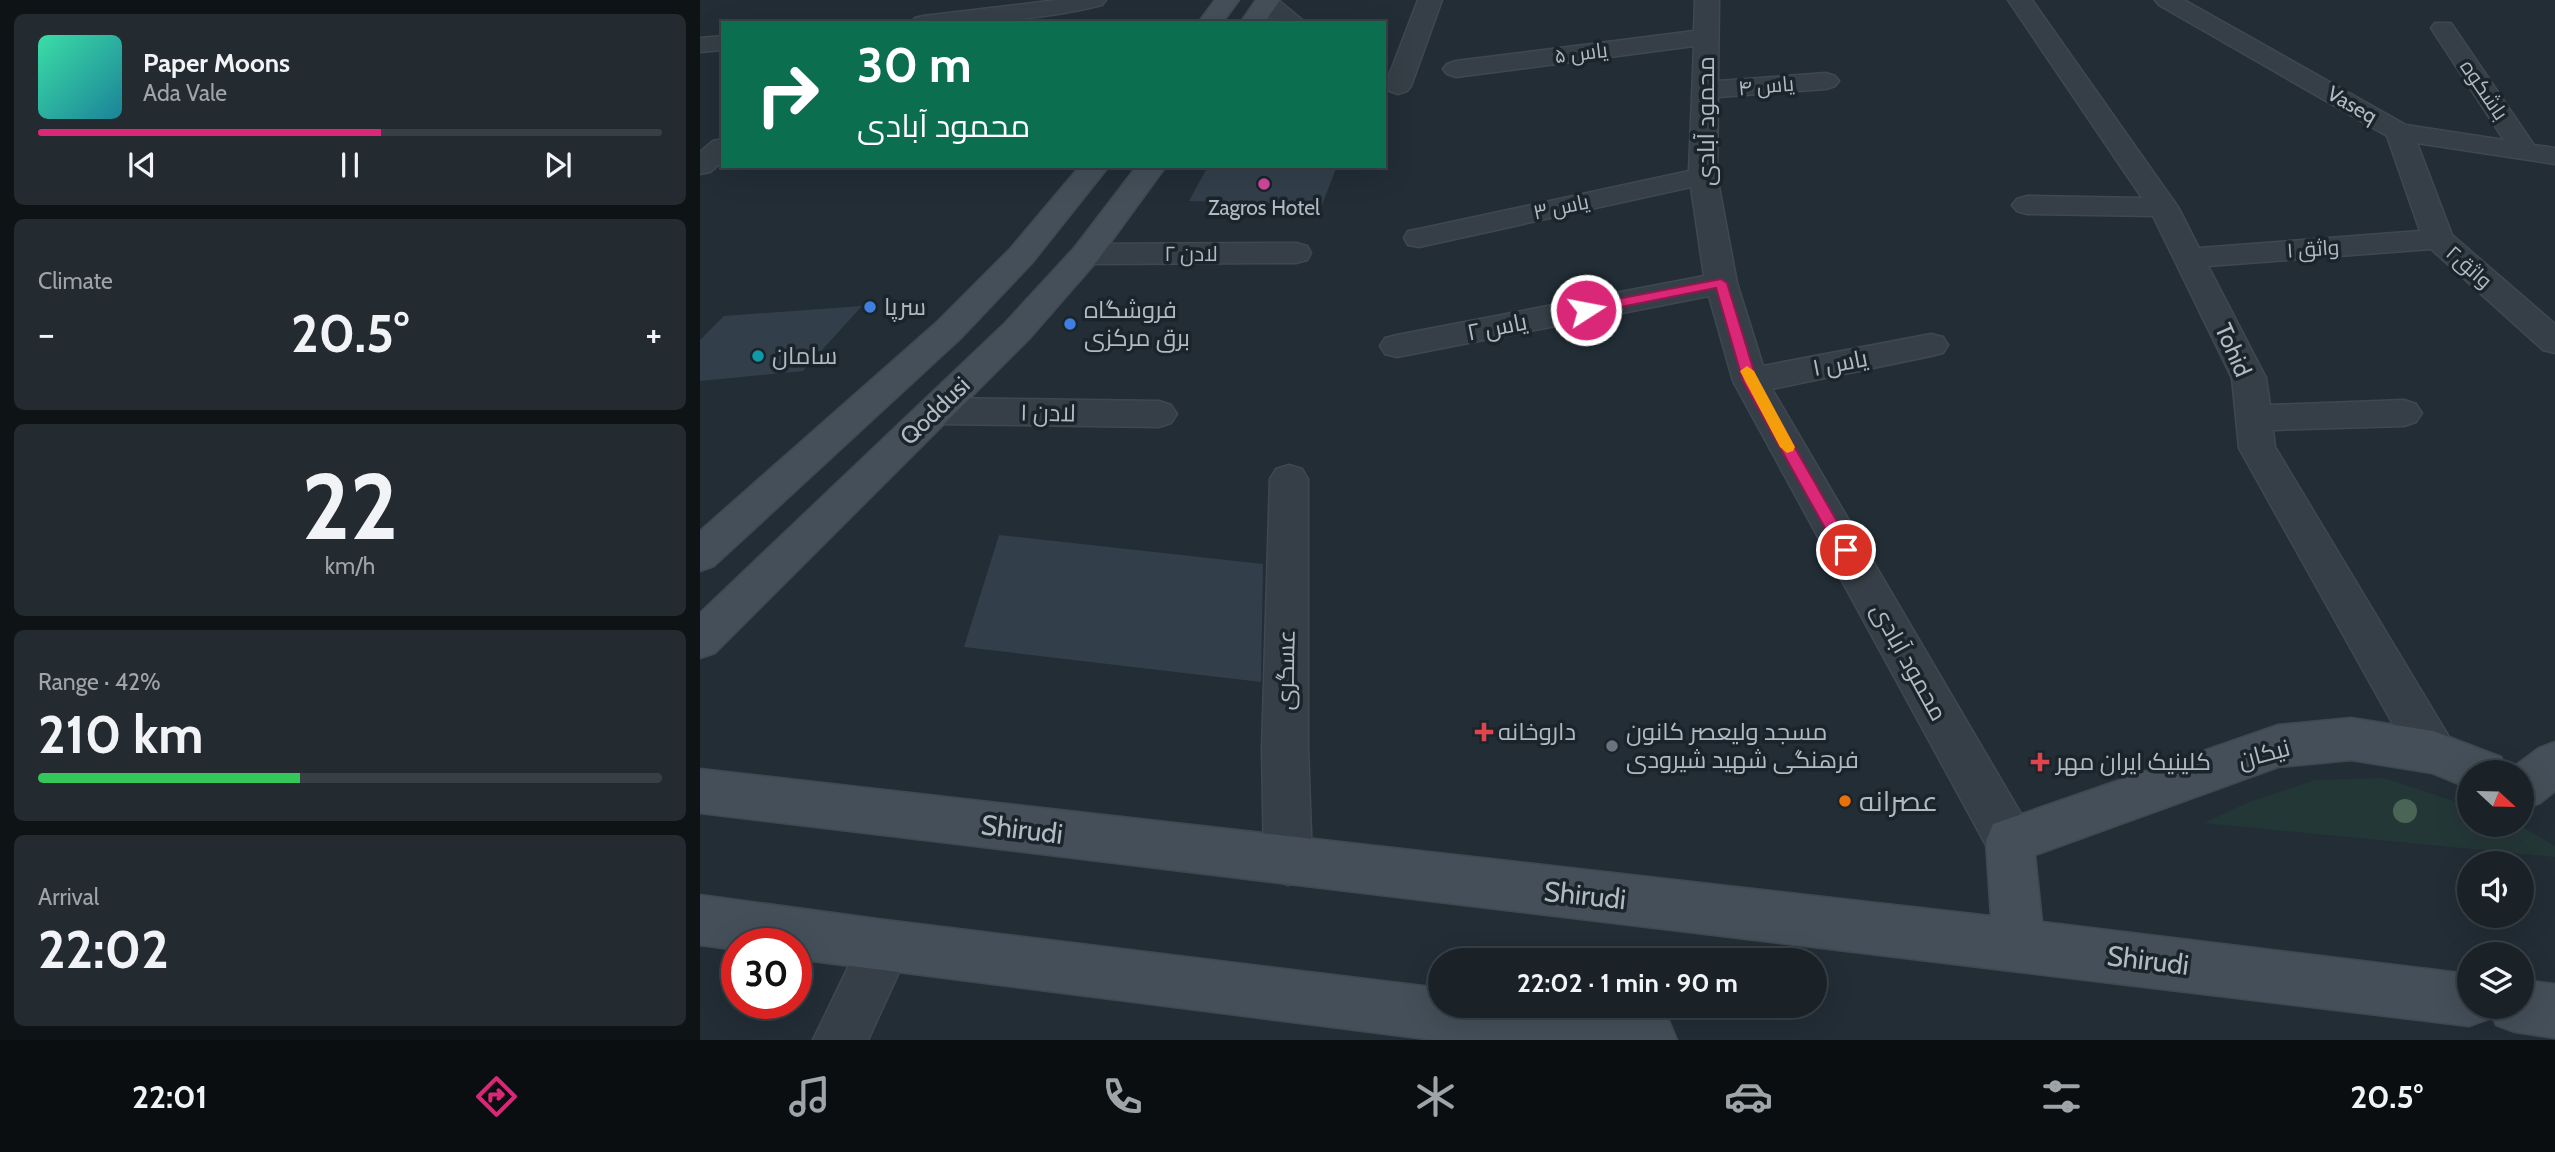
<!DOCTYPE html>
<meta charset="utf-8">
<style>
:root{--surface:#1a2228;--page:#232a30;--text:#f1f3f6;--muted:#9fa4a8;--line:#383f45;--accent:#db2777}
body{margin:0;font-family:Cabin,Cairo,sans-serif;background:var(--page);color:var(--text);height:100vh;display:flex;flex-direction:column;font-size:26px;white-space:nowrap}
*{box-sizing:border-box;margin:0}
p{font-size:23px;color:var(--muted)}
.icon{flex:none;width:38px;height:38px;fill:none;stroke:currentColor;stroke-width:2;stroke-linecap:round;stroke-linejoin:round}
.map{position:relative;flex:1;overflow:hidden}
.details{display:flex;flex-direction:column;gap:14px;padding:14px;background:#0e1316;width:700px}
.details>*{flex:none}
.hud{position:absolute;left:21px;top:21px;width:665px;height:147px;border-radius:0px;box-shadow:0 7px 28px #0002,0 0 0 2px var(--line);background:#0b6e4f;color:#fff;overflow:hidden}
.needle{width:46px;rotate:112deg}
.controls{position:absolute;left:1757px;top:760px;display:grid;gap:14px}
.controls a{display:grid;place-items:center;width:77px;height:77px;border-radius:50%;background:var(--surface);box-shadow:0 7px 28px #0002,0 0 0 2px var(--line);font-size:35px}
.speed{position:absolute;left:21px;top:928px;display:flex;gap:14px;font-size:35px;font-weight:700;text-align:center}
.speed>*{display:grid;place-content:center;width:91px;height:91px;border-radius:50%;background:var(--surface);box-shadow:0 7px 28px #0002,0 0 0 2px var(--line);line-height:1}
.speed .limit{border:10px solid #d22;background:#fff;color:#111}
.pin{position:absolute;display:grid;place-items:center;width:60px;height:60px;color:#fff;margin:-30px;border:4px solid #fff;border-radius:50%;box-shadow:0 2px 7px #0007}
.me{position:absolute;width:77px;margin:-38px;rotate:79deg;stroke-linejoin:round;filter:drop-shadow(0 0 5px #0008)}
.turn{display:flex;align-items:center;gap:24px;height:147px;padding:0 21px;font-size:32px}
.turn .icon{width:91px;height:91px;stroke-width:2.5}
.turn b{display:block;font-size:49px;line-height:60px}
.big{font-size:52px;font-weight:700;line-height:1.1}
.details .card{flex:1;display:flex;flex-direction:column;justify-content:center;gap:10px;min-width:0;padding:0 24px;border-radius:10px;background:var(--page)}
.details .dial{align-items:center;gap:0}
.dial b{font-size:91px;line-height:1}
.song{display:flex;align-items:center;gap:21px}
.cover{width:84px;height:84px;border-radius:10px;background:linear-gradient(135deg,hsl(160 70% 55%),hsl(190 70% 35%))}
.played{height:7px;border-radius:4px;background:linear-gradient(90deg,var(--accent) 55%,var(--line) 55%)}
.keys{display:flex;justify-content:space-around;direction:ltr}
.heat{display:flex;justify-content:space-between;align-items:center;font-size:38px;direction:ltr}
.charge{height:10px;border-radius:5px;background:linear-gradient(90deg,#34c759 42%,var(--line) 0)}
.trip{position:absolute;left:728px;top:948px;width:399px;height:70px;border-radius:35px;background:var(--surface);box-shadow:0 7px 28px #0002,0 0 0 2px var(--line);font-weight:700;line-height:70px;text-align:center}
.dock{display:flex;height:112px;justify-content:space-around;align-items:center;background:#0a0e10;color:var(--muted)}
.dock .icon{width:49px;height:49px}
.dock .current{color:var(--accent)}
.dock b{font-size:32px;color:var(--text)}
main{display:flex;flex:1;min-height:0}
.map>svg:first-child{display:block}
.green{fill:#243737}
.building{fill:#323f4a}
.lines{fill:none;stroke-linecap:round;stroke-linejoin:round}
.street-casing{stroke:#3f4850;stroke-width:3}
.secondary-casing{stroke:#3f4850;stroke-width:3}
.street{fill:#363f47;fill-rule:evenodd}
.secondary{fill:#444f59;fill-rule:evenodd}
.tree{fill:#4a6555}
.route{fill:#db2777;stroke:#8e194d;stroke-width:2}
.slow{fill:#f59e0b}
.hotel-dot{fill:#d1479c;stroke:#1b242b;stroke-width:2.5}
.shop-dot{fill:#3f7fe0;stroke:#1b242b;stroke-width:2.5}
.culture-dot{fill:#0f9aa8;stroke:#1b242b;stroke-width:2.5}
.health-dot{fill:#e0444e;stroke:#1b242b;stroke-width:2.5}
.worship-dot{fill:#6b7280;stroke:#1b242b;stroke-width:2.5}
.food-dot{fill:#e8710a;stroke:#1b242b;stroke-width:2.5}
.labels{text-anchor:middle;stroke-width:7;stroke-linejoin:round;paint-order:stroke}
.far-street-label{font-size:21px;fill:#b0bac3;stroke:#1b242b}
.far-poi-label{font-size:21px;fill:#b0bac3;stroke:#1b242b}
.street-label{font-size:24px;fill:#b0bac3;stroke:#1b242b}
.poi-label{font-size:24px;fill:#b0bac3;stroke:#1b242b;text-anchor:start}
.near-poi-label{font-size:28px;fill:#b0bac3;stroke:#1b242b;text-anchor:start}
.near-street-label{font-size:28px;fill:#b0bac3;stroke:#1b242b}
</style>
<main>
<section class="details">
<div class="card">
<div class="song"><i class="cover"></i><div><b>Paper Moons</b><p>Ada Vale</p></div></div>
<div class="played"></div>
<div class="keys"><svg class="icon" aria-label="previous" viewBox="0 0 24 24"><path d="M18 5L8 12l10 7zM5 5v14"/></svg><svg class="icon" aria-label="pause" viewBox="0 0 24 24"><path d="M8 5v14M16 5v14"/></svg><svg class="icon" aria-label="next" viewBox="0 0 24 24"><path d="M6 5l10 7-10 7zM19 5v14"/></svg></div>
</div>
<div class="card"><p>Climate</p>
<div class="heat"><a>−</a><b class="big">20.5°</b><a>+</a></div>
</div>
<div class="card dial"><b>22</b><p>km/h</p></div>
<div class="card"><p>Range · 42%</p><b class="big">210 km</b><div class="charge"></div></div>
<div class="card"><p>Arrival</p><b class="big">22:02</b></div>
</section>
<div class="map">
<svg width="1855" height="1040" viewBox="0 0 1855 1040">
<rect width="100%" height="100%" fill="#222d36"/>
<!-- green -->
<path class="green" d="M 1684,778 L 1769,806 L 1769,824 L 1817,824 L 1855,846 L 1855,857 L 1504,823 L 1549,802 L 1615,780 Z"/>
<!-- building -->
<path class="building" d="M 508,166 L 637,166 L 622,205 L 489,201 Z
M 162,306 L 103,371 L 0,381 L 0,340 L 24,316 Z
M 299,535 L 563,564 L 561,682 L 264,647 Z"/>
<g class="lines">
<!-- street casing -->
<g class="street-casing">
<path id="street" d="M 357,0 L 406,0 L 402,5 C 339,21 276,23 211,23 L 215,18 L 223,16 Z
M 556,0 L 578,0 L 606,23 C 588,23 559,21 556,0 Z
M 718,0 L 742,0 L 711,86 L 707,91 L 698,94 L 689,91 L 685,86 Z
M 995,0 L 1019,0 L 1018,81 L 1126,73 L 1135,76 L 1139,81 L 1135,86 L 1126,89 L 1018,97 L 1017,176 L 1037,283 L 1063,366 L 1231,334 L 1243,337 L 1248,345 L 1243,353 L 1231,356 L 1072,389 L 1327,824 L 1334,841 L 1327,858 L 1310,865 L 1293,858 L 1033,381 L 1009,296 L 697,357 L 685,354 L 680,346 L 685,338 L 697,335 L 1004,276 L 991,187 L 719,247 L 708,245 L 704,238 L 708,231 L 719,229 L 989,171 L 994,46 L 756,77 L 747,74 L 743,69 L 747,64 L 756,61 L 994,31 Z
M 1308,0 L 1332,0 L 1478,207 L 1499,248 L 1720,231 L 1687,136 L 1459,5 L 1455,0 L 1484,0 L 1706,125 L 1804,140 L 1731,28 L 1735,23 L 1751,23 L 1834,145 L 1855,148 L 1855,164 L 1717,143 L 1752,235 L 1855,324 L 1855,353 L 1843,350 L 1731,249 L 1508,266 L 1566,378 L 1570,405 L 1704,400 L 1716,404 L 1722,413 L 1716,422 L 1704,426 L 1573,430 L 1575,447 L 1749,737 L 1756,752 L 1749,767 L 1733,773 L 1717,767 L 1539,448 L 1532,378 L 1453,216 L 1327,214 L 1317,211 L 1312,205 L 1317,199 L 1327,196 L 1442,198 Z
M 23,36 L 23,50 L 0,52 L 0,38 Z
M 23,139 L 23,161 L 10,172 L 0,174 L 0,152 L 13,141 Z
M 596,243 L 607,246 L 611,253 L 607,260 L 596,263 L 386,264 L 375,261 L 371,254 L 375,247 L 386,244 Z
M 236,398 L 459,401 L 471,405 L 477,414 L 471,423 L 459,427 L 236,424 L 224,420 L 218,411 L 224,402 Z
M 589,465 L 602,469 L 608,479 L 608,749 L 612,861 L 605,878 L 588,885 L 571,878 L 564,861 L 562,749 L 570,479 L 576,469 Z
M 185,920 L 203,928 L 211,946 L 168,1040 L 113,1040 L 167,928 Z"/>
</g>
<!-- secondary casing -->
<g class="secondary-casing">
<path id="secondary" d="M 515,0 L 539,0 L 522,23 L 498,23 Z
M 556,0 L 580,0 L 564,23 L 540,23 Z
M 380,166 L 409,166 L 332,263 L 260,339 L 14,566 L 0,571 L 0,531 L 236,323 L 310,249 Z
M 437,166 L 466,166 L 397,261 L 329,339 L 15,653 L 0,658 L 0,613 L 305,323 L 375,247 Z
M 1651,718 L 1733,731 L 1801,757 L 1808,771 L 1839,748 L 1855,742 L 1855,791 L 1840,803 L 1824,809 L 1822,808 L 1822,772 L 1769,772 L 1769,788 L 1732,773 L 1651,760 L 1578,767 L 1335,855 L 1342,922 L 1769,974 L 1769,1006 L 1822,1006 L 1822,980 L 1855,984 L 1855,1038 L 1815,1032 L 1796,1025 L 1791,1011 L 1788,1019 L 1769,1026 L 0,813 L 0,769 L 1291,916 L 1286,841 L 1293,824 L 1578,725 Z
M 0,895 L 185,920 L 740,988 L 740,1006 C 806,1006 910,997 969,1021 L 977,1040 L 734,1040 L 96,959 L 96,943 L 37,943 L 37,950 L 0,945 Z"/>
</g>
<!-- street -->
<use href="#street" class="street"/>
<!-- secondary -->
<use href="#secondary" class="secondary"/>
</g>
<!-- trees -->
<circle class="tree" cx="1705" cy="811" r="12"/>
<!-- route -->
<path class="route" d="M 1021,279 L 1027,283 L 1057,381 L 1151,546 L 1154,550 L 1151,555 L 1140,555 L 1043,381 L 1016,288 L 886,314 L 879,310 L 886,305 Z"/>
<!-- slow -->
<path class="slow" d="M 1047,366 L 1054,371 L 1095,447 L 1093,451 L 1087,453 L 1080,447 L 1040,371 Z"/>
<!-- markers -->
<circle class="hotel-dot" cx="564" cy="184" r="7"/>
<g class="shop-dot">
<circle cx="170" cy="307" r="7"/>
<circle cx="370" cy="324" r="7"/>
</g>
<circle class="culture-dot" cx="58" cy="356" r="7"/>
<g class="health-dot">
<path d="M780.5 721.5h7v7h7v7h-7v7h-7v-7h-7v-7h7z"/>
<path d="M1336.5 751.5h7v7h7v7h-7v7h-7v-7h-7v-7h7z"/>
</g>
<circle class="worship-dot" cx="912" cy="746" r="7"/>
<circle class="food-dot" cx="1145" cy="801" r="7"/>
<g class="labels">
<!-- far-street labels -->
<g class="far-street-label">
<text transform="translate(881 53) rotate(-7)" y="7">یاس ۵</text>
<text transform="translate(1066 86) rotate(-5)" y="7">یاس ۴</text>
<text transform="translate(1784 90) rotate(56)" y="7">باشکوه</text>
<text transform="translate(1652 105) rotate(30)" y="7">Vaseq</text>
<text transform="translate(861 207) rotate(-12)" y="7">یاس ۳</text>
<text transform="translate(1613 249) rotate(-4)" y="7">واثق ۱</text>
<text x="491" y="261">لادن ۲</text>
<text transform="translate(1769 267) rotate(41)" y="7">واثق۲</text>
</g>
<!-- far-poi labels -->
<g class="far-poi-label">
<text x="564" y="215">Zagros Hotel</text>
</g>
<!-- street labels -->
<g class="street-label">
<text transform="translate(1006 121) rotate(-90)" y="8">محمود آبادی</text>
<text transform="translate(797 327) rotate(-11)" y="8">یاس ۲</text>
<text transform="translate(1533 350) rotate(66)" y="8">Tohid</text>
<text transform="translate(1140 363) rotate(-11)" y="8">یاس ۱</text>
<text transform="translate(235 411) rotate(-44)" y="8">Qoddusi</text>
<text transform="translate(348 413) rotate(1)" y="8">لادن ۱</text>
<text transform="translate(1209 662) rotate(61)" y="8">محمود آبادی</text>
<text transform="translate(586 670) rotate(-89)" y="8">عسگری</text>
<text transform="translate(1564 754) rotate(-15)" y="8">نیکان</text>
</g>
<!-- poi labels -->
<g class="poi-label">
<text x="184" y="315">سرپا</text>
<text x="384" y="318">فروشگاه<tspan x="384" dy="28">برق مرکزی</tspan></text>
<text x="72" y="364">سامان</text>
<text x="798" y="740">داروخانه</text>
<text x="926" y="740">مسجد ولیعصر کانون<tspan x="926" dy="28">فرهنگی شهید شیرودی</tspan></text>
<text x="1356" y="770">کلینیک ایران مهر</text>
</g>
<!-- near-poi labels -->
<g class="near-poi-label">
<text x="1159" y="811">عصرانه</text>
</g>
<!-- near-street labels -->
<g class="near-street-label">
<text transform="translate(322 829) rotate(7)" y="10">Shirudi</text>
<text transform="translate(885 895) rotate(6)" y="10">Shirudi</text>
<text transform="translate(1448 960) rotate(7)" y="10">Shirudi</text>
</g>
</g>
</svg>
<div class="controls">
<a><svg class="needle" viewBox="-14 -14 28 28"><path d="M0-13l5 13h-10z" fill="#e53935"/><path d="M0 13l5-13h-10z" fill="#9fa4a8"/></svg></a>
<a><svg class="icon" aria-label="sound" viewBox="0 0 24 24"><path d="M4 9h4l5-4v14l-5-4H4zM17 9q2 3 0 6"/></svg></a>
<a><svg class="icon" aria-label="layers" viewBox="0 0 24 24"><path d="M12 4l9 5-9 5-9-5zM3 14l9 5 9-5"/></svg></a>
</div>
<div class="speed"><div class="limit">30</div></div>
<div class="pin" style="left:1146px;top:550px;background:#d93025"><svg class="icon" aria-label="arrive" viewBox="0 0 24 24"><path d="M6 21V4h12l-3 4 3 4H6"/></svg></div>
<svg class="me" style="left:886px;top:310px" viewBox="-20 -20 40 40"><circle r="17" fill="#db2777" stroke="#fff" stroke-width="3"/><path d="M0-11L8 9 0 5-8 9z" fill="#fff"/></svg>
<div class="trip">22:02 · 1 min · 90 m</div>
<div class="hud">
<div class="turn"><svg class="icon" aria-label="right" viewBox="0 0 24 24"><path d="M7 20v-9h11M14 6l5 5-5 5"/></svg><div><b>30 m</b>محمود آبادی</div></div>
</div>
</div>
</main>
<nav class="dock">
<b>22:01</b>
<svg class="icon current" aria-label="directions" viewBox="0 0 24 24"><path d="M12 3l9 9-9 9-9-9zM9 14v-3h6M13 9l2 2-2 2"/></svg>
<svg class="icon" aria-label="music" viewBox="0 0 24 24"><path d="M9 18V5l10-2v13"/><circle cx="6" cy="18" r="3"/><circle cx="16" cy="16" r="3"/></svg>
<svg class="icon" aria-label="phone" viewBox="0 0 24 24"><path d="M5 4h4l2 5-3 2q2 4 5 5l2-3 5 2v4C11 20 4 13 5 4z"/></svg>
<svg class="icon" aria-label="climate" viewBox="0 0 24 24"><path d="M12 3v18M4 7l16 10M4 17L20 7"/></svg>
<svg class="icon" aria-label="car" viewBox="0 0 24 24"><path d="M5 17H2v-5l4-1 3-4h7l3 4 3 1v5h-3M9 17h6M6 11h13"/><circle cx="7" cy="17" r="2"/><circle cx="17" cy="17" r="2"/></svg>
<svg class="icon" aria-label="filters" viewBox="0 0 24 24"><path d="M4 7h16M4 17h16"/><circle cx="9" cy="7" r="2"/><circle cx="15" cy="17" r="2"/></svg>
<b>20.5°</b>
</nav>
